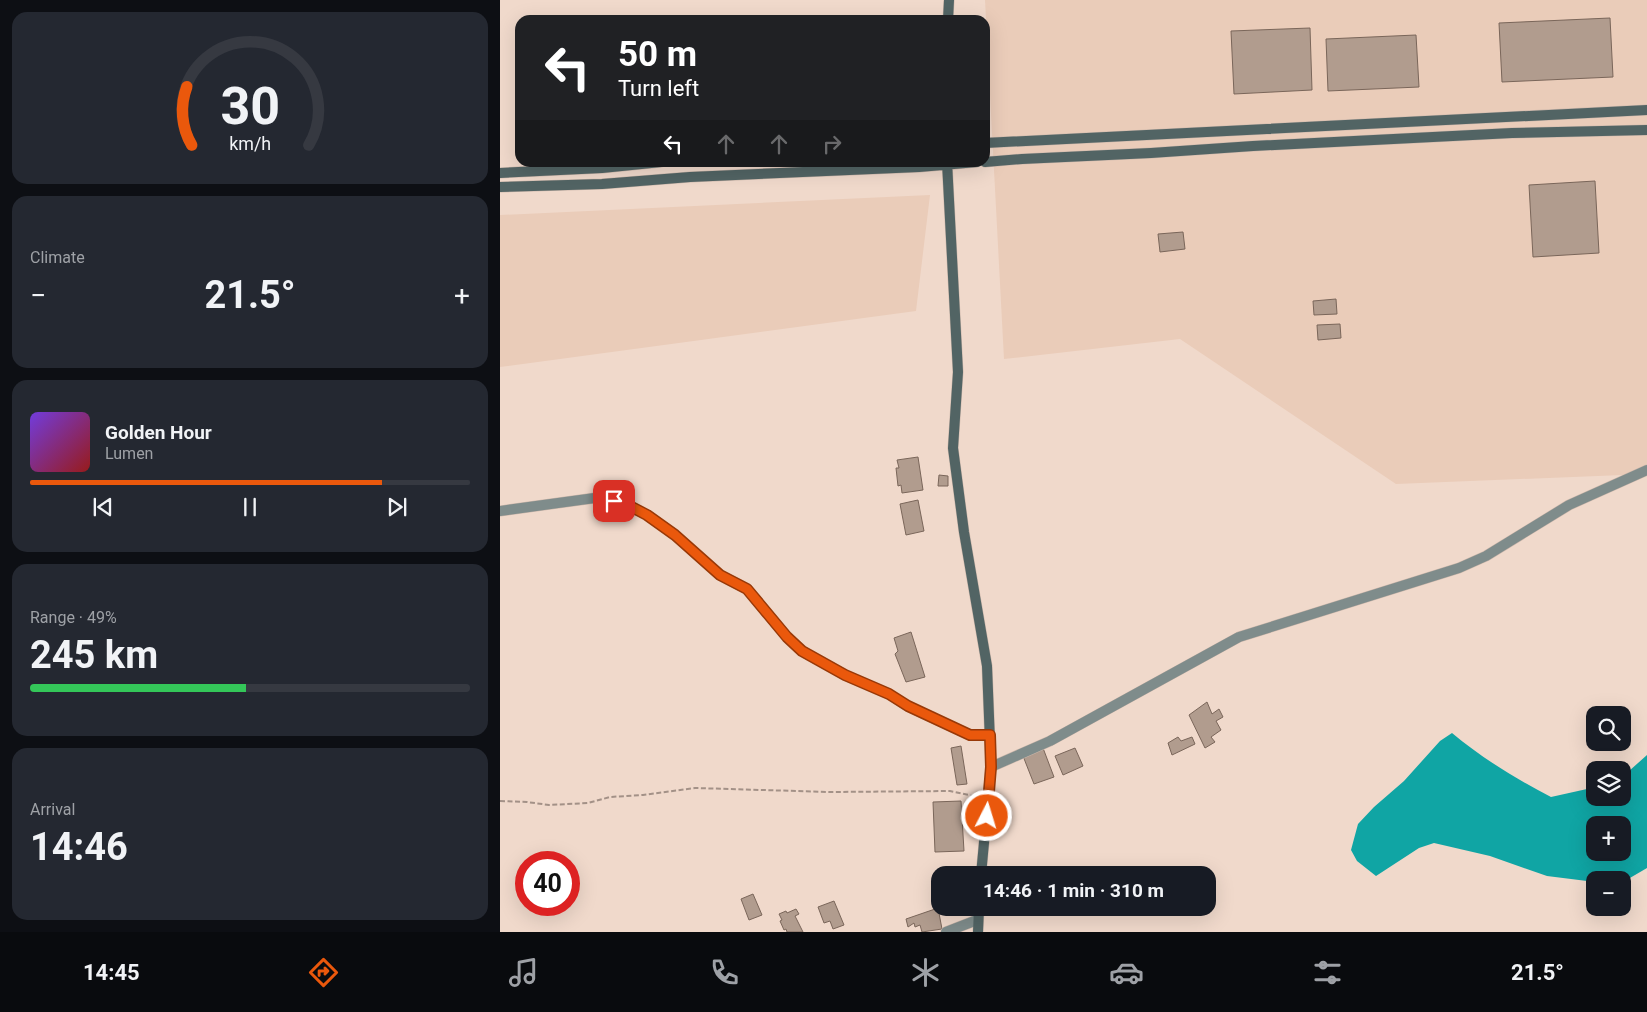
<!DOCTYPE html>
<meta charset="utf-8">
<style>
:root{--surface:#171b24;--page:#242831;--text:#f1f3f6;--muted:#9ea1a6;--line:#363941;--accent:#ea580c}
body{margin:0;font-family:Roboto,sans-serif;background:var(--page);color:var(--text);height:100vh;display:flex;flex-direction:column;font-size:19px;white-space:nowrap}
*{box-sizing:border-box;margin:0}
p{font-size:16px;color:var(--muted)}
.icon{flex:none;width:28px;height:28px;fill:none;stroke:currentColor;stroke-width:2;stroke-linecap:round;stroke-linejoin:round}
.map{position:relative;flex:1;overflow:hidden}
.side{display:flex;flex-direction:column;gap:12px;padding:12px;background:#0d0f14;width:500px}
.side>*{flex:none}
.banner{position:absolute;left:15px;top:15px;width:475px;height:152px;border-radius:15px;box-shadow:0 5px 20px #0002;background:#202124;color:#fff;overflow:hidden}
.buttons{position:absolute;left:1086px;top:706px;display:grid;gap:10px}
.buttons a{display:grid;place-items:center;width:45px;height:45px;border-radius:10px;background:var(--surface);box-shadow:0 5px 20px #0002;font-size:25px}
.speed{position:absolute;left:15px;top:851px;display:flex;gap:10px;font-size:25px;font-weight:700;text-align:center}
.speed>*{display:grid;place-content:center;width:65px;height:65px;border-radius:50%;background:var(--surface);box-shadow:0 5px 20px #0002;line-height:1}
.speed .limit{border:8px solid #d22;background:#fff;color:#111}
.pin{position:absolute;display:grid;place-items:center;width:42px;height:42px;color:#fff;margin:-21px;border-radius:10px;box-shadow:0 2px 8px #0006}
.me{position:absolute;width:55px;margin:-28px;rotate:5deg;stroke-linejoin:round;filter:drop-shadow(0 0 4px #0008)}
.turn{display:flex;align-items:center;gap:18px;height:105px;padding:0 20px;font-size:22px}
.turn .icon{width:65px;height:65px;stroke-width:2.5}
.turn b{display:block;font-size:35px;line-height:42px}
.lanes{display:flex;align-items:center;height:48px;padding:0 20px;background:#0003;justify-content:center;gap:25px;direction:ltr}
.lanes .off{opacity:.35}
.big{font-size:38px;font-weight:700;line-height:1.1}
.side .widget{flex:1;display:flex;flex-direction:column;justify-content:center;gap:8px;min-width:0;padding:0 18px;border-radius:15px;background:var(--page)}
.side .dial{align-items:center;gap:0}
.dial svg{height:130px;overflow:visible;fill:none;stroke:var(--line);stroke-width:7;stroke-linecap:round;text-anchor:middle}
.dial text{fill:var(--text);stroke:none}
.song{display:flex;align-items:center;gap:15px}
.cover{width:60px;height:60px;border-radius:8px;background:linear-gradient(135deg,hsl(260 70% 55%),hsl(0 70% 35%))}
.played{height:5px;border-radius:2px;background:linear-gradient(90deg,var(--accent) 80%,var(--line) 80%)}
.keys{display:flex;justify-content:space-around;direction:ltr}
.heat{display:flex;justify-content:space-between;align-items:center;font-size:28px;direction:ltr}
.charge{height:8px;border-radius:4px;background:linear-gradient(90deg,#34c759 49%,var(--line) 0)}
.trip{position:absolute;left:431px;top:866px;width:285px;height:50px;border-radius:15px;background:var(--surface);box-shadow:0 5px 20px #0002;font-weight:700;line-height:50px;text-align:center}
.menu{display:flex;height:80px;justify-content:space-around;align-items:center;background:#090b0e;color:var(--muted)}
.menu .icon{width:35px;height:35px}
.menu .current{color:var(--accent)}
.menu b{font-size:22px;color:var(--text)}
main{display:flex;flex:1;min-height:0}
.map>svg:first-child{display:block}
.built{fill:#eaccb9}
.water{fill:#10a5a4;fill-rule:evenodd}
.building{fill:#b19c8e;stroke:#7a665a}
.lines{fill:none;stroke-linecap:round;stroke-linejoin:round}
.street-casing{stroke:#cdb8ac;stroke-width:11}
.secondary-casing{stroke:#cdb8ac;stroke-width:11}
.path{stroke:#a39187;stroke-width:2;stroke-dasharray:5 2.5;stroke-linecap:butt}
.street{stroke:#7f8c8b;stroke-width:10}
.secondary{stroke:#526464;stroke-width:10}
.route-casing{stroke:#983908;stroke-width:12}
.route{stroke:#ea580c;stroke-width:9}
</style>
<main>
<section class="side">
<div class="widget dial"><svg viewBox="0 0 100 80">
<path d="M14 69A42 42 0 1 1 86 69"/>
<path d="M14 69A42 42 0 0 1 11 33" stroke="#ea580c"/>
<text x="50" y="56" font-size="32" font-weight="700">30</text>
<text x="50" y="72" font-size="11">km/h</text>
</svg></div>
<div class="widget"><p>Climate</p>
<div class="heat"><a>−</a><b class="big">21.5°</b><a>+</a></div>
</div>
<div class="widget">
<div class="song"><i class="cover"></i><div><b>Golden Hour</b><p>Lumen</p></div></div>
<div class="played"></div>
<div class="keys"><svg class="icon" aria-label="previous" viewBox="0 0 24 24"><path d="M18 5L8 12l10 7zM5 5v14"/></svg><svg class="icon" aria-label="pause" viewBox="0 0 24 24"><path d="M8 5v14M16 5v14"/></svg><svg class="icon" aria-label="next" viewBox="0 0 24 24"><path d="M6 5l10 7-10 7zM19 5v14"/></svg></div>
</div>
<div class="widget"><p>Range · 49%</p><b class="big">245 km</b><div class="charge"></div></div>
<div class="widget"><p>Arrival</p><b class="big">14:46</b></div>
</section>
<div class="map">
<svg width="1147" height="932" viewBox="0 0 1147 932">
<rect width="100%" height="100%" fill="#f0d9cb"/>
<!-- built -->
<path class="built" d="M 485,0 L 1147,0 L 1147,474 L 896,484 L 680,339 L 504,359 Z
M 430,195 L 416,311 L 0,367 L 0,215 Z"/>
<!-- water -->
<path class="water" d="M 952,733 C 982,758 1016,779 1051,797 L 1087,789 L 1095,785 L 1095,798 L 1122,798 L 1123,773 L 1129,771 L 1147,755 L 1147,868 L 1123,882 L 1122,880 L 1095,880 L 1095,882 L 1047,876 L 990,856 L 934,843 L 919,848 L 876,876 L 857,861 L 851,850 L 858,824 L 874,807 L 904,781 L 940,741 ZM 1095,825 L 1122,825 L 1122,852 L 1095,852 Z"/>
<!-- building -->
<path class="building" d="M 1110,18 L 1113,77 L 1002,82 L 999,23 Z
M 810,28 L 812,90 L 734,94 L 731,31 Z
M 916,35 L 919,87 L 828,91 L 826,39 Z
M 1095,181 L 1099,253 L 1033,257 L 1029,185 Z
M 683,232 L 685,249 L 660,252 L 658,234 Z
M 836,299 L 837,314 L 814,315 L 813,301 Z
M 840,324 L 841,338 L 818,340 L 817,325 Z
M 418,457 L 423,490 L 402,493 L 401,485 L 398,486 L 396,468 L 399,468 L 397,460 Z
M 439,475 L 448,476 L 448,486 L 438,486 Z
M 418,500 L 424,531 L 406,535 L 400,504 Z
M 411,632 L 425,677 L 406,682 L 395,654 L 398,651 L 394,638 Z
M 707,702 L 712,714 L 719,709 L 723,717 L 716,721 L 721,730 L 711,737 L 715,742 L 705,748 L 689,715 Z
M 678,737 L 681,741 L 692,737 L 695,744 L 672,755 L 668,743 Z
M 461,746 L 467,784 L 457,785 L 451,748 Z
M 543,748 L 554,777 L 534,784 L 523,756 Z
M 575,748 L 583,766 L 563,775 L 555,756 Z
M 461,801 L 464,851 L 435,852 L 433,802 Z
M 253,894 L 262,915 L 249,920 L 241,899 Z
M 334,901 L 344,925 L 333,929 L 330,921 L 324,923 L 318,907 Z
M 438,908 L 442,929 L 422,932 L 420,925 L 415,927 L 414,923 L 408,927 L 406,919 Z
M 296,909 L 299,914 L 295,916 L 303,932 L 287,932 L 286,929 L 284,930 L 280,921 L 282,920 L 279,914 L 286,911 L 287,913 Z"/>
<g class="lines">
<!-- street casing -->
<g class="street-casing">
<path id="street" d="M 0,511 L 102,497 L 126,504 L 147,515 L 175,535 L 220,575 L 247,589 L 287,637 L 302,651 L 345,675 L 389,694 L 407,706 L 470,735 L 490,735
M 491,767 L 550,741 L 739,637 L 959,568 L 986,556 L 1069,505 L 1147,470
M 446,932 L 477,920"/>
</g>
<!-- secondary casing -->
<g class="secondary-casing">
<path id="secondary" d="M 448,20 L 449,0
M 485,143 L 1147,110
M 447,162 L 458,372 L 453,448 L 464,532 L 487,666 L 491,767 L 481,875
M 485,162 L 522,159 L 651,153 L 753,146 L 1012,133 L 1147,130
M 0,173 L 102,168 L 161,162
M 0,187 L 102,184 L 190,177 L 419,167 L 477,162
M 478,932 L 479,908"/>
</g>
<!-- path -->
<path class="path" d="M 0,801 L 27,802 L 49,805 L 88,803 L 110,797 L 143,795 L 195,788 L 330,792 L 450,791 L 478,797"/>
<!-- street -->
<use href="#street" class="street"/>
<!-- secondary -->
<use href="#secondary" class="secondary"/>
</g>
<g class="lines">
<!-- route casing -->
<g class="route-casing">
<path id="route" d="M 114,501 L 126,504 L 147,515 L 175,535 L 220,575 L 247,589 L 287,637 L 302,651 L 345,675 L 389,694 L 408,706 L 470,735 L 490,735 L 491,767 L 487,816"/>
</g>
<!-- route -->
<use href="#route" class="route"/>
</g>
</svg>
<div class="buttons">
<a><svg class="icon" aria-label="search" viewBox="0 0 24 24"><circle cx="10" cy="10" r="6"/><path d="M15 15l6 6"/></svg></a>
<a><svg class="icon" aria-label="layers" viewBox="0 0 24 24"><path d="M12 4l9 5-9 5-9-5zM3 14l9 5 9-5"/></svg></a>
<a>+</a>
<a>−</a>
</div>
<div class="speed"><div class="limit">40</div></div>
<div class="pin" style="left:114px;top:501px;background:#d93025"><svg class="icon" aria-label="arrive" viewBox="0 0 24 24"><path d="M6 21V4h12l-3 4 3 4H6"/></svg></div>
<svg class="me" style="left:487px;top:816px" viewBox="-20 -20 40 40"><circle r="17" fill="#ea580c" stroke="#fff" stroke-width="3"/><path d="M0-11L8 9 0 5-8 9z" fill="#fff"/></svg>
<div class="trip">14:46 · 1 min · 310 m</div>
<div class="banner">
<div class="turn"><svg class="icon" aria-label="left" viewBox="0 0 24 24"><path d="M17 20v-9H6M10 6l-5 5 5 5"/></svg><div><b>50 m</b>Turn left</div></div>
<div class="lanes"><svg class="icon" aria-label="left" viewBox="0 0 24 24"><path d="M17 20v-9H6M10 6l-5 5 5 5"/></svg><svg class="icon off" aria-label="ahead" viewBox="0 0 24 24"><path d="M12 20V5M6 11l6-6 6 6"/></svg><svg class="icon off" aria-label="ahead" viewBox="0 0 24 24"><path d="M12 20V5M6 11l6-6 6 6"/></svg><svg class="icon off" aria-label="right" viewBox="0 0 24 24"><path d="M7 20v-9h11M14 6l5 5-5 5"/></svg></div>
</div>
</div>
</main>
<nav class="menu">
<b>14:45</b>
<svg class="icon current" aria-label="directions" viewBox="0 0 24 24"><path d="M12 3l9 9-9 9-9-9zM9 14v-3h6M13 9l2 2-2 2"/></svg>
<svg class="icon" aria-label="music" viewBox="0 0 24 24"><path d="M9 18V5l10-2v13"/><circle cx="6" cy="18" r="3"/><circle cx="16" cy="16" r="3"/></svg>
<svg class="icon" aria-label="phone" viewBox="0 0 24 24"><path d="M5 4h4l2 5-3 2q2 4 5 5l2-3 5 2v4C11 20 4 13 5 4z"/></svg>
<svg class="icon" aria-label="climate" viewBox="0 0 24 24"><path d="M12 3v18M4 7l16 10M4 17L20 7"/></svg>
<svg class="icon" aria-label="car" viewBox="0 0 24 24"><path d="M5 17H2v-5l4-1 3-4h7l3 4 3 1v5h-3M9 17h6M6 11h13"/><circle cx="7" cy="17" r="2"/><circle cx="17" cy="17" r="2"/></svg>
<svg class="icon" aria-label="filters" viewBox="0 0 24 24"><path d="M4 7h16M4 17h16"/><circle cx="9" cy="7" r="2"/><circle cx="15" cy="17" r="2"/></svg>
<b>21.5°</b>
</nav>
